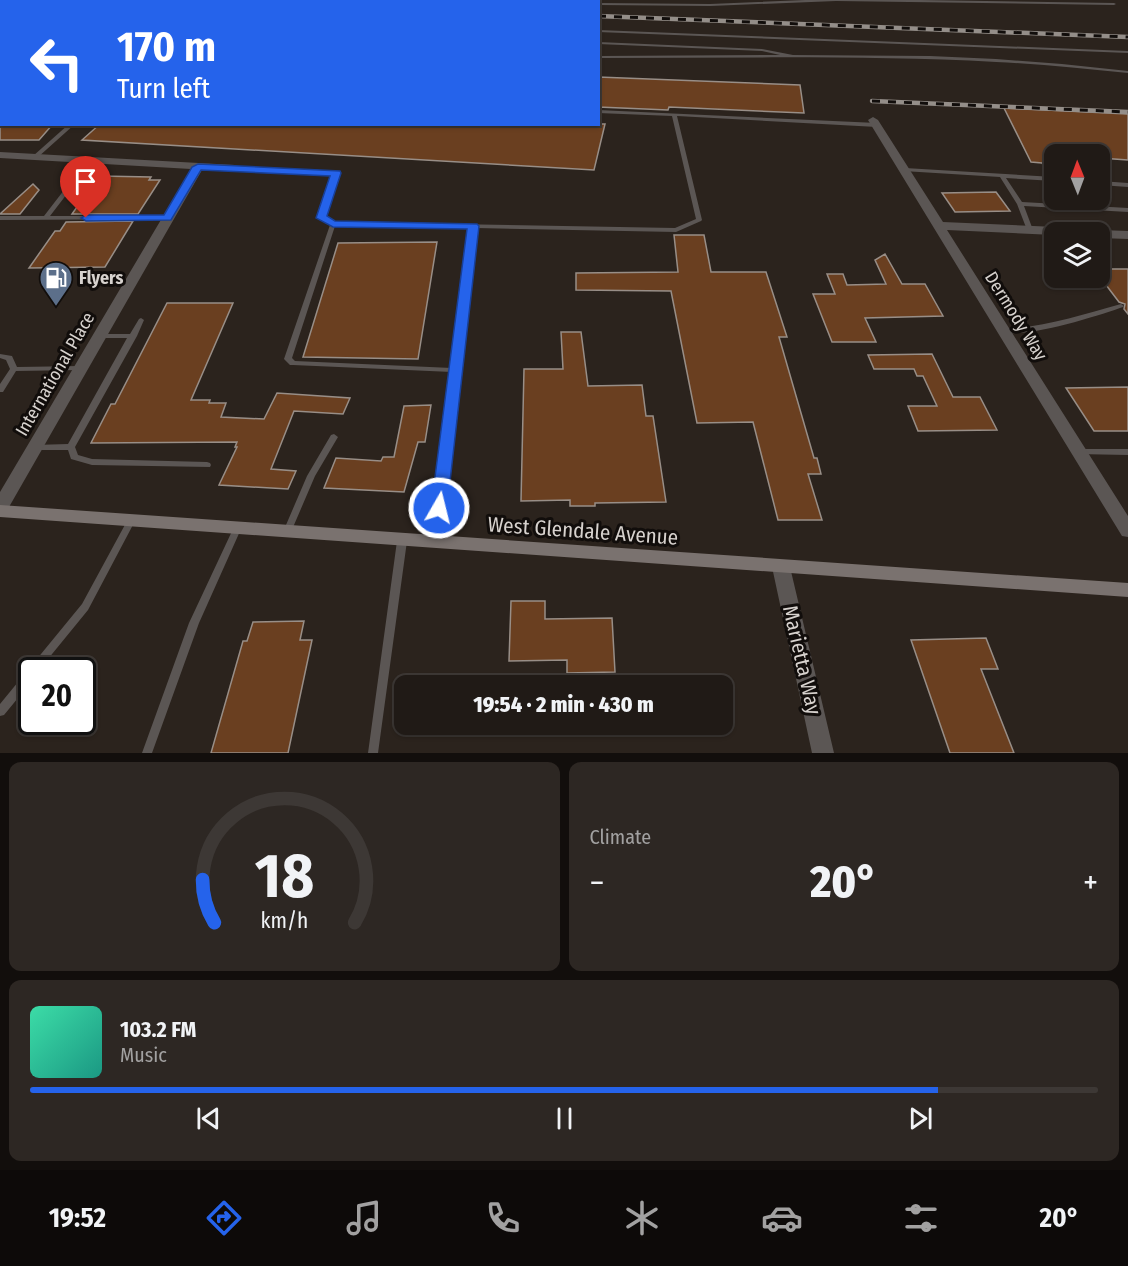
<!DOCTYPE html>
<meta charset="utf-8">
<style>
:root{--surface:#201a16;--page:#2d2723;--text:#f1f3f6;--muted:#a2a1a1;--line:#3d3835;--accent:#2563eb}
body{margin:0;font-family:"Fira Sans Condensed",sans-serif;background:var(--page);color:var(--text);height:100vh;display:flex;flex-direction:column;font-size:22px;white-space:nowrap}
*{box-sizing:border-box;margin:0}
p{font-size:20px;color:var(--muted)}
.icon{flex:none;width:33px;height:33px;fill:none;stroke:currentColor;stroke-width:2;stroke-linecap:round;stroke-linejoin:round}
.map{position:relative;height:753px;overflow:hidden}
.panel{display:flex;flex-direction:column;gap:9px;padding:9px;background:#120e0c;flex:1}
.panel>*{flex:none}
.hud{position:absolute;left:0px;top:0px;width:600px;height:126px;box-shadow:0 2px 4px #0004,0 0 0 2px var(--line);background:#2563eb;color:#fff;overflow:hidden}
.needle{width:39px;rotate:359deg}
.controls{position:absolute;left:1044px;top:144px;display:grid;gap:12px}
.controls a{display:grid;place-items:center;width:66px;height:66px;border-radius:12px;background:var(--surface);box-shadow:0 2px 4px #0004,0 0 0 2px var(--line);font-size:30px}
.speed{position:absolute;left:18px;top:657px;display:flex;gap:12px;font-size:30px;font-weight:700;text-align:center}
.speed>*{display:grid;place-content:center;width:78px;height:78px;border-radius:50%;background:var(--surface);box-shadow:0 2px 4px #0004,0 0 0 2px var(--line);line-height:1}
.speed .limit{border:3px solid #111;border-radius:9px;background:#fff;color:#111}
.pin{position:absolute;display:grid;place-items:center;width:51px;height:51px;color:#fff;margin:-62px -26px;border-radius:50% 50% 50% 0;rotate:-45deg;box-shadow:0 0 6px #0007}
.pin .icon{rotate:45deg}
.me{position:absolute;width:66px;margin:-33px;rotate:8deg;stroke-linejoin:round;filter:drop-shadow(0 0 4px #0008)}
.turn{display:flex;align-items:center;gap:21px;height:126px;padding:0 18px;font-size:27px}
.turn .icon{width:78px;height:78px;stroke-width:2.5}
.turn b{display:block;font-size:42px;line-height:51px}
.big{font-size:45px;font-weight:800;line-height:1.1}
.panel .card{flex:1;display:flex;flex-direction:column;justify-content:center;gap:9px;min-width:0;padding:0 21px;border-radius:12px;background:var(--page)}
.panel .dial{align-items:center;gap:0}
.dial svg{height:156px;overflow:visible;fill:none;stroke:var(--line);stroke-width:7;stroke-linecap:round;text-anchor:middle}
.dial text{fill:var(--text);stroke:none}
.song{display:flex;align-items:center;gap:18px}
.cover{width:72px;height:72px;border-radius:9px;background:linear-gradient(135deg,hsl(160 70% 55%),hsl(170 70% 35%))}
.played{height:6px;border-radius:3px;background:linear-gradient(90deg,var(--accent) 85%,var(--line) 85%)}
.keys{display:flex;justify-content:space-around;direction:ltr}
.heat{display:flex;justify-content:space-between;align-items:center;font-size:33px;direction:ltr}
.panel .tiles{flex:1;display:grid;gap:9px;grid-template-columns:1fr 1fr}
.card:last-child{grid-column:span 2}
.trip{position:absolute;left:394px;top:675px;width:339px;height:60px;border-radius:12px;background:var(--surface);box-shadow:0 2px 4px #0004,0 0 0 2px var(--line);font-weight:800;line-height:60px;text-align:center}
.tab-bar{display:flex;height:96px;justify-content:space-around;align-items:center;background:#0d0a09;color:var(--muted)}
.tab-bar .icon{width:42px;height:42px}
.tab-bar .on{color:var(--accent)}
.tab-bar b{font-size:27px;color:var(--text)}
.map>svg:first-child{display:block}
.building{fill:#6a3f20;stroke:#988e87;stroke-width:1.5}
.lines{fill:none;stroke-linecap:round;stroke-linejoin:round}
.service{fill:#5b5654;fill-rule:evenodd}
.minor{fill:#5b5654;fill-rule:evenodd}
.secondary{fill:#7a726f;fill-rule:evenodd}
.rail-casing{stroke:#948e89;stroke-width:4.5}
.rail{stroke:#110d0b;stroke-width:3;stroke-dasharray:8;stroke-linecap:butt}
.route{fill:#2563eb;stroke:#184099;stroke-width:1.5}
.labels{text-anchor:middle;stroke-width:6;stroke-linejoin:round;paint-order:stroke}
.poi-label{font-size:18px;font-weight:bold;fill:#d7d2ce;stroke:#110d0b;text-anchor:start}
.street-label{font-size:18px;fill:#d7d2ce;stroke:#110d0b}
.near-street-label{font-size:21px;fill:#d7d2ce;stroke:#110d0b}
</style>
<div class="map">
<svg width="1128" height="753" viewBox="0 0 1128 753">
<rect width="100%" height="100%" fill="#2b231d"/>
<!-- building -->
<path class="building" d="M 598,77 L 800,85 L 804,113 L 669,107 L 668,110 L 598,107 Z
M 1004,108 L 1128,114 L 1128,160 L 1100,158 L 1100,154 L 1054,154 L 1054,175 L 1048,174 L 1042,163 L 1031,162 Z
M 0,124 L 53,124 L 39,140 L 0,140 Z
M 100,124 L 605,124 L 594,170 L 82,140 Z
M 99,176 L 151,177 L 149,180 L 160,180 L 138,214 L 72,214 Z
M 33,184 L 39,190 L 20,214 L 0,214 Z
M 996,192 L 1010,211 L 955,212 L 942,193 Z
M 133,221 L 105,267 L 29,268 L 55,231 L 60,231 L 66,222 Z
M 674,235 L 704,235 L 711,272 L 766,272 L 787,337 L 779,337 L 814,458 L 817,458 L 821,474 L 808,474 L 822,520 L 778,520 L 753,422 L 697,423 L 671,291 L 576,290 L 576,273 L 678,272 Z
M 437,242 L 418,359 L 303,357 L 338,243 Z
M 885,254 L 902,284 L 925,284 L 943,316 L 865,318 L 876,342 L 832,342 L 813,294 L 835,294 L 827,274 L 843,274 L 847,285 L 886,284 L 875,260 Z
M 1100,269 L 1128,269 L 1128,314 L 1124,309 L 1125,304 L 1119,302 L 1100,277 Z
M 167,303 L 233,303 L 191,400 L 210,400 L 209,403 L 226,403 L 221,417 L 264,419 L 277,393 L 350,398 L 343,414 L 294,411 L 271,469 L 296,471 L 288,489 L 219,485 L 237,447 L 235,447 L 237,442 L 91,443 L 111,404 L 115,404 Z
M 561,332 L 581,332 L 588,386 L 642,385 L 646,416 L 653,416 L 666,502 L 595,503 L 595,506 L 570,506 L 570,500 L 521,501 L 524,369 L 563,369 Z
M 932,354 L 953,397 L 980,397 L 997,430 L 918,431 L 908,406 L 937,406 L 923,376 L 917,376 L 914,369 L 874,369 L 868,355 Z
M 1128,387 L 1128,431 L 1094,431 L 1066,388 Z
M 431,405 L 425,442 L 418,442 L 404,492 L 324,488 L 336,458 L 381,461 L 383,457 L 394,457 L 404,406 Z
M 511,601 L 545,601 L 545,619 L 612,618 L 615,672 L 567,673 L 567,660 L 509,661 Z
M 304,621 L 300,640 L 312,640 L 288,753 L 211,753 L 243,641 L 247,641 L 253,622 Z
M 986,638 L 998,669 L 981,669 L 1014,753 L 950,753 L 911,640 Z"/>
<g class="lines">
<!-- service -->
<path class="service" d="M 430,0 L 485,2 L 439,2 Z
M 805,0 L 921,0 L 1114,3 L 1116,4 L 1114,5 L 836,1 L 710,6 L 598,5 L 598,3 L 710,4 Z
M 0,6 L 2,6 L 2,8 L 0,8 Z
M 0,17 L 2,17 L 2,19 L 0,19 Z
M 598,30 L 1128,51 L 1128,53 L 598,32 Z
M 0,36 L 2,36 L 2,39 L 0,39 Z
M 598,42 L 762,49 L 793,55 L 930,56 L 996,59 L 1062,64 L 1128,71 L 1128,73 C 1084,69 1040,64 996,62 C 864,55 731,58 598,58 L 598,56 L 780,55 L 762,51 L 598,44 Z
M 598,110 L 877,123 L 880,125 L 877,127 L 677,116 L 702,220 L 701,221 L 676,232 L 476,228 L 444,502 L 435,543 L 433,545 L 430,546 L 427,545 L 425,543 L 436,502 L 452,372 L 293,365 L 290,365 L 284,359 L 330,225 L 318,218 L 333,175 L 235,170 L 232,168 L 235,166 L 338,172 L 339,173 L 324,217 L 334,222 L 675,228 L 696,219 L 672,116 L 598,113 ZM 335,226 L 470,228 L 452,368 L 295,361 L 292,358 Z
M 69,124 L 75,124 L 37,158 L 33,158 L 33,156 Z
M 90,158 L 93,160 L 50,216 L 168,216 L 171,218 L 170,219 L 0,220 L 0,216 L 44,216 L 88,159 Z
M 905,168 L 1054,177 L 1054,181 L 1006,178 L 1022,202 L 1128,208 L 1128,212 L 1024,206 L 1033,230 L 1030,232 L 1027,230 L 1017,204 L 1000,177 L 903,171 L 902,170 Z
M 1100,181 L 1128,183 L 1128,187 L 1100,185 Z
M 1121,304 L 1124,306 L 1123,307 C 1101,315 1019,341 1000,331 L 1004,329 C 1046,327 1081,315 1121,304 Z
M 141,318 L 144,320 L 137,336 L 75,447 L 78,455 L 92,459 L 207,462 L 210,463 L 211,465 L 210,467 L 92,465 L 71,459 L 68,450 L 31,450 L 30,448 L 34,445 L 68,444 L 127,338 L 99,338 L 95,336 L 99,334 L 130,334 L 139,319 Z
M 0,354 L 12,356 L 17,367 L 81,366 L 85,368 L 81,370 L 16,371 L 3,392 L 0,392 L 0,384 L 10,369 L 6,360 L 0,358 Z
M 334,434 L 338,437 L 315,476 L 291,532 L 290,534 L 284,534 L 283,532 L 307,476 L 331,435 Z
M 1079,449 L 1128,449 L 1128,455 L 1076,454 L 1075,452 Z
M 131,518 L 134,519 L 135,521 L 88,610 L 39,670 L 32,670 L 32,681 L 4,715 L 0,716 L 0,704 L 82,604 L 127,521 L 128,519 Z
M 237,526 L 240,527 L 241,529 L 199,623 L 152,753 L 142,753 L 189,623 L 233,529 L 234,527 Z
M 402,538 L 405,539 L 407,541 L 378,753 L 368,753 L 397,541 L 399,539 Z"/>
<!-- minor -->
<path class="minor" d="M 873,117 L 878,120 L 943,222 L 1079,228 L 1085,232 L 1054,232 L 1054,235 L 947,230 L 1128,516 L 1128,537 L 1122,536 L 868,120 Z
M 0,152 L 235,165 L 241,168 L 235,171 L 202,170 L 9,507 L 6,511 L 0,513 L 0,492 L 191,169 L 0,158 Z
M 1100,230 L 1128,231 L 1128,239 L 1100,238 L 1100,232 L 1095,232 Z
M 781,560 L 788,562 L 790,567 L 834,753 L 812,753 L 772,567 L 774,562 Z"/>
<!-- secondary -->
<path class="secondary" d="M 0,505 L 1128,583 L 1128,597 L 0,517 Z"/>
<!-- rail casing -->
<g class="rail-casing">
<path id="rail" d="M 180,0 L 219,2
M 239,0 L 278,2
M 598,16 L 1128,37
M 872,101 L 1128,112"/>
</g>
<!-- rail -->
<use href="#rail" class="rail"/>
</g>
<!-- route -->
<path class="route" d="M 198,164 L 340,171 L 341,173 L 327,216 L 335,221 L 477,224 L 479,226 L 447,508 L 444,512 L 433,512 L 431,508 L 467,229 L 333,227 L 316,218 L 330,176 L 201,170 L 171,220 L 86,221 L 81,218 L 86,215 L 164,215 L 192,167 Z"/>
<!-- icons -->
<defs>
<g id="fuel-pin" transform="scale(1.725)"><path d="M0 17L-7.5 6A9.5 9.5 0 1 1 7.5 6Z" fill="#5c6f8a" stroke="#110d0b"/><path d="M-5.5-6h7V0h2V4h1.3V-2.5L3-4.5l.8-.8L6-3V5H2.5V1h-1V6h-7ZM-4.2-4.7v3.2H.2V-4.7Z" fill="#fff"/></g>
</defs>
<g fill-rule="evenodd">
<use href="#fuel-pin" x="56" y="278"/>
</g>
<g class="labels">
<!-- poi labels -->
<g class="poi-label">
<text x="79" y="284">Flyers</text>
</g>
<!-- street labels -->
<g class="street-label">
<text transform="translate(1016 316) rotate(58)" y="6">Dermody Way</text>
<text transform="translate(55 374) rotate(-60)" y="6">International Place</text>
</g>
<!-- near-street labels -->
<g class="near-street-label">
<text transform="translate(583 531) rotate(4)" y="7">West Glendale Avenue</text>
<text transform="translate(802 660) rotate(77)" y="7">Marietta Way</text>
</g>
</g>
</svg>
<div class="controls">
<a><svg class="needle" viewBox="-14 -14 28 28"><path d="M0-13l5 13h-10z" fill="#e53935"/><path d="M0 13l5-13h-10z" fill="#a2a1a1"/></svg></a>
<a><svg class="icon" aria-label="layers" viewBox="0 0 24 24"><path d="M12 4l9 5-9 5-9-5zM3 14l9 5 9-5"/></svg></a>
</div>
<div class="speed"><div class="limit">20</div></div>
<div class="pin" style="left:86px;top:218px;background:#d93025"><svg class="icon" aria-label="arrive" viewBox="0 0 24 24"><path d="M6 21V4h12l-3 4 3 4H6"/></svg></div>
<svg class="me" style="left:439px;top:508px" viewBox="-20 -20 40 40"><circle r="17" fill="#2563eb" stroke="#fff" stroke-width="3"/><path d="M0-11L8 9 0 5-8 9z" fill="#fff"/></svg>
<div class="trip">19:54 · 2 min · 430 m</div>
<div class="hud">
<div class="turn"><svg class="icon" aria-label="left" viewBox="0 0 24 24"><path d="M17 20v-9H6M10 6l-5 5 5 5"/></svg><div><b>170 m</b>Turn left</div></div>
</div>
</div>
<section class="panel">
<div class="tiles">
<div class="card dial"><svg viewBox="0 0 100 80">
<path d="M14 69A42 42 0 1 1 86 69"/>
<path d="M14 69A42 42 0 0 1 8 47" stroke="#2563eb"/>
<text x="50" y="56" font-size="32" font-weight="700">18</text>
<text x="50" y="72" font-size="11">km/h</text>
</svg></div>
<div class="card"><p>Climate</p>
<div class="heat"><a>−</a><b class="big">20°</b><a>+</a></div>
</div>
<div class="card">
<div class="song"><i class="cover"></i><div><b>103.2 FM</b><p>Music</p></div></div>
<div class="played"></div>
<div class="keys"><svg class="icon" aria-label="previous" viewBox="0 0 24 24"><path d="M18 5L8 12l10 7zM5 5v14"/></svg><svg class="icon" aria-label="pause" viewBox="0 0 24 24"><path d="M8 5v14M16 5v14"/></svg><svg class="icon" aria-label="next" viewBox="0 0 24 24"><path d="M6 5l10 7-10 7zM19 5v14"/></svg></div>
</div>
</div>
</section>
<nav class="tab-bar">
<b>19:52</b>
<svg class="icon on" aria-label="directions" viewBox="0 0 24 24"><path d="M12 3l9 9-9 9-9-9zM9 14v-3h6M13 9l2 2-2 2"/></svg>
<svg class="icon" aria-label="music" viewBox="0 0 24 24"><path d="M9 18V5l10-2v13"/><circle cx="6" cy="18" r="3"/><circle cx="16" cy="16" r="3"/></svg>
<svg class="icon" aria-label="phone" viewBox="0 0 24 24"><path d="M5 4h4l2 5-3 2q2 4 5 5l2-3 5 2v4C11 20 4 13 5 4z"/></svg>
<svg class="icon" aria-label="climate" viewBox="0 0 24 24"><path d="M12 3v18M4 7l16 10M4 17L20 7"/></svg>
<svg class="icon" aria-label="car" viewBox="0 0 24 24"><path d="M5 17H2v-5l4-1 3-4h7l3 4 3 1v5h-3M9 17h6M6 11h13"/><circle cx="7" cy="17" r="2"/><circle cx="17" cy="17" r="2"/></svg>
<svg class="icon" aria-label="filters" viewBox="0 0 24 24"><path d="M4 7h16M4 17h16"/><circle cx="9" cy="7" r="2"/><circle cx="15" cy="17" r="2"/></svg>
<b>20°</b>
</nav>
